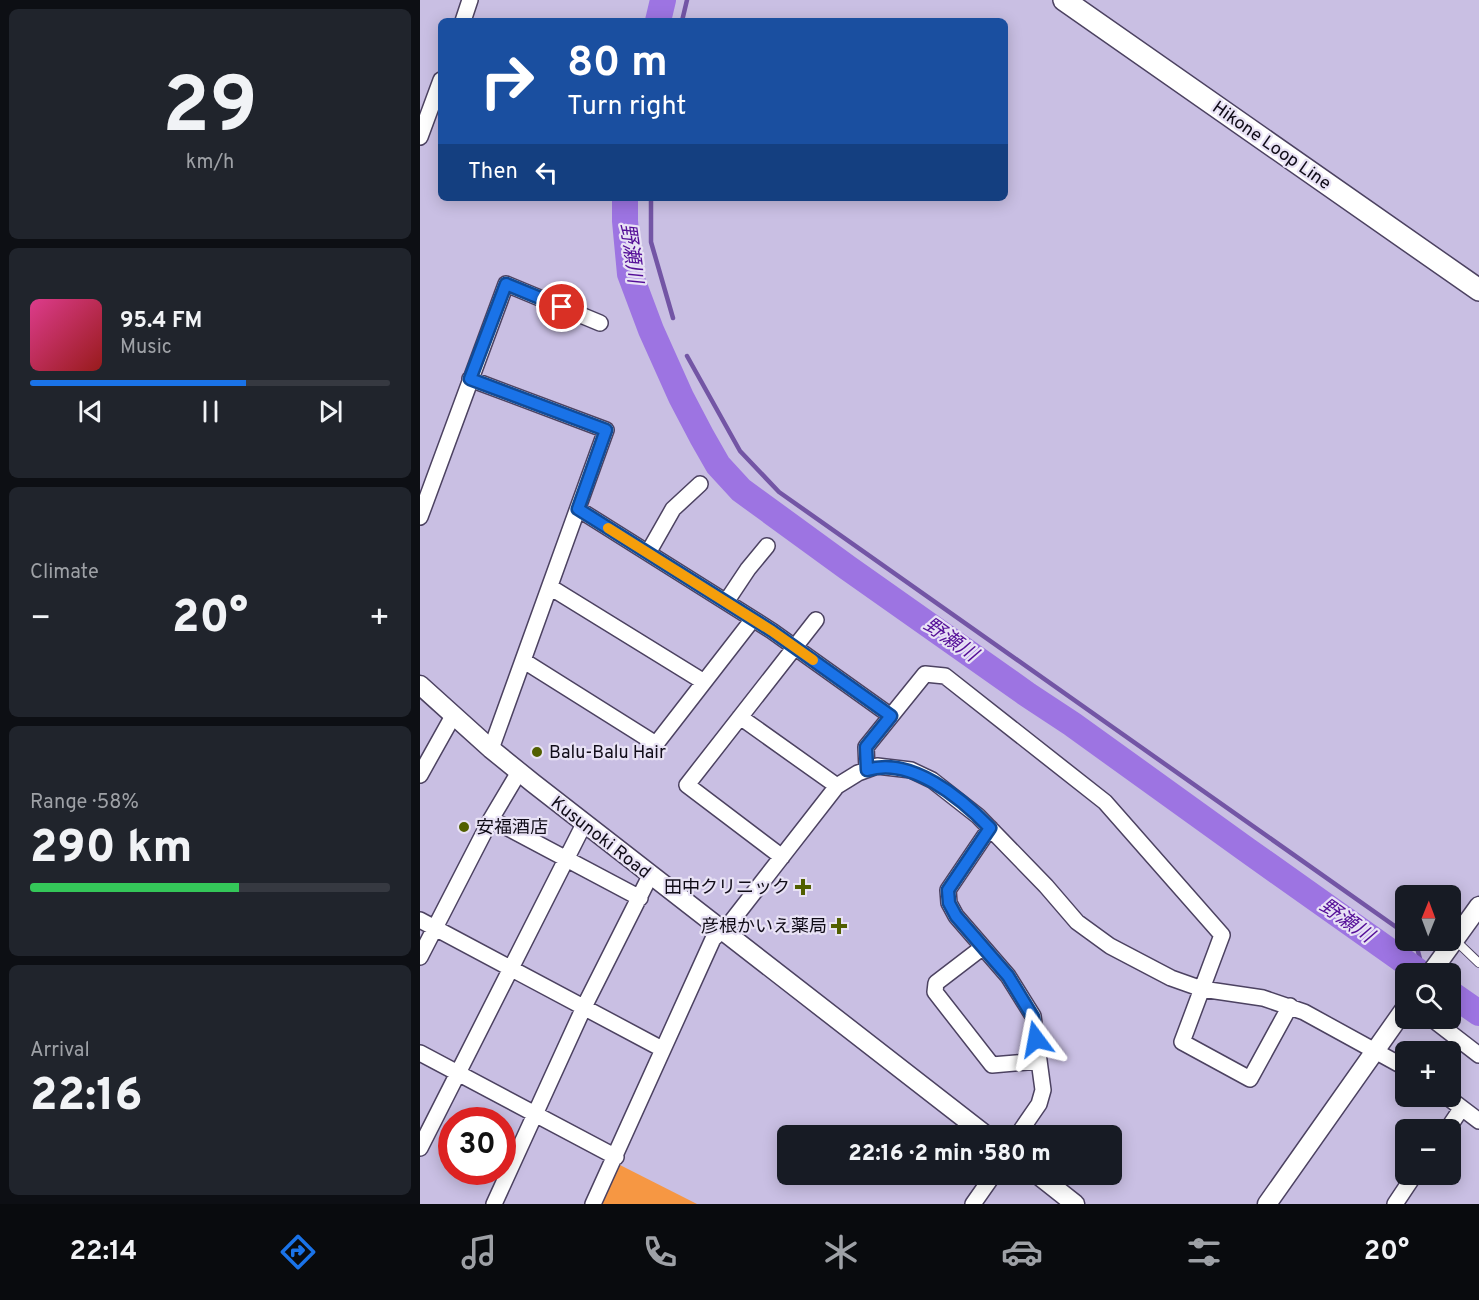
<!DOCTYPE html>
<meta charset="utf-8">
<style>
:root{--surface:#171b24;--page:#20242c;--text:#f1f3f6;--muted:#9ea1a6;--line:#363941;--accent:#1a73e8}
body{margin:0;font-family:Overpass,"Noto Sans JP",sans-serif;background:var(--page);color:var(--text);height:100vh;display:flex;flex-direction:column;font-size:22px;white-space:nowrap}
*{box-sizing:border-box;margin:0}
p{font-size:20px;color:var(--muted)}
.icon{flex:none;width:33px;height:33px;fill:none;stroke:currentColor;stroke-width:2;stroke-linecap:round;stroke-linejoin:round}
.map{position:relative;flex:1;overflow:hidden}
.details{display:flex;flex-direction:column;gap:9px;padding:9px;background:#0d0f14;width:420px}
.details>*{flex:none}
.guide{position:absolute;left:18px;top:18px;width:570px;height:183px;border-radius:9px;box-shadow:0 3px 15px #0003;background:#1a4fa0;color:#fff;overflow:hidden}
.needle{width:39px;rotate:1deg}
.tools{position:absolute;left:975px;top:885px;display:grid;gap:12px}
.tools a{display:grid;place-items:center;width:66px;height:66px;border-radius:9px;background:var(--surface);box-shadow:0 3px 15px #0003;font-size:30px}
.speed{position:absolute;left:18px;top:1107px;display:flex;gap:12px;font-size:30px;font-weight:700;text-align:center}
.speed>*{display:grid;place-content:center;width:78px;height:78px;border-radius:50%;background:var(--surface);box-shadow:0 3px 15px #0003;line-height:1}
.speed .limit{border:9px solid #d22;background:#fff;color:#111}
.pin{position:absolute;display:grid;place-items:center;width:51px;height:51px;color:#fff;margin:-26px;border:3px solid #fff;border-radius:50%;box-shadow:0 2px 6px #0007}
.me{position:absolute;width:66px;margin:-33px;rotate:347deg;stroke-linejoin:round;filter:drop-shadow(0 0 4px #0008)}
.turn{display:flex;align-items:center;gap:21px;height:126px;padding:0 30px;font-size:27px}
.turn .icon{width:78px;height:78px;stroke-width:2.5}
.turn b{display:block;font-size:42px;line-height:51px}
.then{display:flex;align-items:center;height:57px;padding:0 30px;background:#0003;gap:12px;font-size:22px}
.big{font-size:45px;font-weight:800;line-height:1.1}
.details .card{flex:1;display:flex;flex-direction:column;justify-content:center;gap:9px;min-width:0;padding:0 21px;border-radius:9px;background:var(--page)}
.details .dial{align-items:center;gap:0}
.dial b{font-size:78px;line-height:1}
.song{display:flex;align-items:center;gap:18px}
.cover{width:72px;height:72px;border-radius:9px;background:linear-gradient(135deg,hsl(330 70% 55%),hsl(0 70% 35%))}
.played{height:6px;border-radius:3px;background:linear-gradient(90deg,var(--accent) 60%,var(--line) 60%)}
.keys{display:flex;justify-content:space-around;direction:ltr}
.heat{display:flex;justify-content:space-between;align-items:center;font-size:33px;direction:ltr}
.charge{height:9px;border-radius:4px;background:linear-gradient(90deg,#34c759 58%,var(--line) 0)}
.trip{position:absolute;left:357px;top:1125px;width:345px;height:60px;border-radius:9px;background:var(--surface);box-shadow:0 3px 15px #0003;font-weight:800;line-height:60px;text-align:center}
.tabs{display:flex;height:96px;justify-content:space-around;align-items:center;background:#090b0e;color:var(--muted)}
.tabs .icon{width:42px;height:42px}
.tabs .active{color:var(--accent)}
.tabs b{font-size:27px;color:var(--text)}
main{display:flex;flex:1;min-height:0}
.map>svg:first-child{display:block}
.green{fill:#f69743}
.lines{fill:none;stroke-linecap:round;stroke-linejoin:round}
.stream{stroke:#7355a5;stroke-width:4.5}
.river{stroke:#9d74e2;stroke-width:26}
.service-casing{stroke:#4c4261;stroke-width:10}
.minor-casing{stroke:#4c4261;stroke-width:18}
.tertiary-casing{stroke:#4c4261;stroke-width:21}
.secondary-casing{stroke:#4c4261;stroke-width:24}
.service{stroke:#fff;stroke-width:8}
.minor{stroke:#fff;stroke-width:15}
.tertiary{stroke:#fff;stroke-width:18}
.secondary{stroke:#fff;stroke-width:21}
.route-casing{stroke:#114b97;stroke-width:15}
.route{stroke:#1a73e8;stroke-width:10}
.slow{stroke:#f59e0b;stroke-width:10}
.poi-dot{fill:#515f00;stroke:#e8e2f5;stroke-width:2}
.labels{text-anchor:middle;stroke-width:4.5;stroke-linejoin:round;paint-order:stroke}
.street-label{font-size:18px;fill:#100c18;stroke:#e8e2f5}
.poi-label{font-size:18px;fill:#100c18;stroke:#e8e2f5;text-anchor:start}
.water-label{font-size:20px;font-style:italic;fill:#550f98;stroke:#e8e2f5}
</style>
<main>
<section class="details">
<div class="card dial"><b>29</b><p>km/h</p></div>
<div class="card">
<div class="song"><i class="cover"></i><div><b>95.4 FM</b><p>Music</p></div></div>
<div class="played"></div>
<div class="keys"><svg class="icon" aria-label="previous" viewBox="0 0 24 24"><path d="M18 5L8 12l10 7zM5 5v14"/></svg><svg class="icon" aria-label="pause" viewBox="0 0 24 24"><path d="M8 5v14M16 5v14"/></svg><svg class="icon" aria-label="next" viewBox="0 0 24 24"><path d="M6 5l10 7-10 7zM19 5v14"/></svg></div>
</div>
<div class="card"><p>Climate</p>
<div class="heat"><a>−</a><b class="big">20°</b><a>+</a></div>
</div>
<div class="card"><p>Range · 58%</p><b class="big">290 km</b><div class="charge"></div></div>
<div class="card"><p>Arrival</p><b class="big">22:16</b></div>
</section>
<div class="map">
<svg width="1059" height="1204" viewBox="0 0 1059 1204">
<rect width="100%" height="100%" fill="#c9bfe3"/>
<!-- green -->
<path class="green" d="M 198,1164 L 277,1204 L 175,1204 Z"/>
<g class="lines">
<!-- stream -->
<path class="stream" d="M 262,21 L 267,0
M 231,198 L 231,242 L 253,318
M 267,356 L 320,451 L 359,492 L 986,934
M 995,940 L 1004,974"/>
<!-- river -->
<path class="river" d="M 238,21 L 243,0
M 205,198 L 205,221 L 210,274 L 231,330 L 261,397 L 282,437 L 298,465 L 321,490 L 428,568 L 608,695 L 652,724 L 827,850 L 1002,974
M 1030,993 L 1059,1013"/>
<!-- service casing -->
<g class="service-casing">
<path id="service" d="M 1035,940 L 1059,963"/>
</g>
<!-- minor casing -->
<g class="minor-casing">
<path id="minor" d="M 43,21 L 50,0
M 0,137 L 21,80
M 50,379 L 186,430 L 71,749
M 158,509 L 352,631 L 471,716
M 0,517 L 86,284 L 180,323
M 228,553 L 253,509 L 280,484
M 130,587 L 284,682
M 306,602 L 328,569 L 347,546
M 104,661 L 236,744 L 333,619
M 320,717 L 417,786
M 447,770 L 446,747 L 505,674 L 525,676 L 685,802 L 802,935 L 762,1042 L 830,1079 L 870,1006
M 0,775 L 33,716
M 71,819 L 220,898
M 570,828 L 528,890 L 529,903 L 536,916 L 588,976 L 613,1016 L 623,1090 L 619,1104 L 597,1136
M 362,857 L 267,785 L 396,620
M 0,920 L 242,1049
M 563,947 L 516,983 L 515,992 L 572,1065 L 619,1061
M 0,957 L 71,819 L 99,772
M 1011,1018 L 1059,1055
M 0,1053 L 196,1157
M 1026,1096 L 1059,1121
M 1027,1130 L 1041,1109
M 0,1148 L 164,824
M 74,1204 L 164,1007 L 230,876
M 173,1204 L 293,939 L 311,922 L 417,786 L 438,773 L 457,766 L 491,770 L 512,780 L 558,816 L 626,886 L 657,922 L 690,946 L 751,978 L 782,989 L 843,998 L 884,1012 L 986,1068
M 553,1204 L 574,1174
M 975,1204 L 995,1174"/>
</g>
<!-- tertiary casing -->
<g class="tertiary-casing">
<path id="tertiary" d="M 0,685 L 71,749 L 113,783 L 567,1136
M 1010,974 L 1059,906
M 617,1174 L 655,1204
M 847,1204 L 986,1007"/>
</g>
<!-- secondary casing -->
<g class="secondary-casing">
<path id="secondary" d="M 644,0 L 1059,290"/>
</g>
<!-- service -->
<use href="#service" class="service"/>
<!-- minor -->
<use href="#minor" class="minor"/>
<!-- tertiary -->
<use href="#tertiary" class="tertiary"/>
<!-- secondary -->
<use href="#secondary" class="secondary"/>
</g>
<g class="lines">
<!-- route casing -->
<g class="route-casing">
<path id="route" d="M 142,307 L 86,284 L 50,379 L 186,430 L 158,509 L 352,631 L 471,716 L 446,747 L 447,770 C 491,756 541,798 570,828 L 528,890 L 529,903 L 536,916 L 588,976 L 613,1017 L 616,1039"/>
</g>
<!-- route -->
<use href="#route" class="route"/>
<!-- slow -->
<path class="slow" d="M 188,528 L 352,631 L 393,660"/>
</g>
<!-- markers -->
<g class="poi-dot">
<circle cx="117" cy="752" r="6"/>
<circle cx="44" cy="827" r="6"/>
<path d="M380 878h6v6h6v6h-6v6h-6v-6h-6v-6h6z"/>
<path d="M416 917h6v6h6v6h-6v6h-6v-6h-6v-6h6z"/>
</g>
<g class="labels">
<!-- street labels -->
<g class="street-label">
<text transform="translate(852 145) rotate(35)" y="6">Hikone Loop Line</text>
<text transform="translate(181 837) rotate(38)" y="6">Kusunoki Road</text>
</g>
<!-- poi labels -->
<g class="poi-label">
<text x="129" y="758">Balu-Balu Hair</text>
<text x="56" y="833">安福酒店</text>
<text x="370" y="893" text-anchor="end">田中クリニック</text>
<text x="407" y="932" text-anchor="end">彦根かいえ薬局</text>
</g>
<!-- water labels -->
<g class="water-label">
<text transform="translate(212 253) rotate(82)" y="7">野瀬川</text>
<text transform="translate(531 639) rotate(35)" y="7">野瀬川</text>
<text transform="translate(927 920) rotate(35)" y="7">野瀬川</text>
</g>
</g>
</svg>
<div class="tools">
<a><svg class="needle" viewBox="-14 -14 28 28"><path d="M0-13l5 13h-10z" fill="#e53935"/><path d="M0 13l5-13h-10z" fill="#9ea1a6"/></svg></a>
<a><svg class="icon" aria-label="search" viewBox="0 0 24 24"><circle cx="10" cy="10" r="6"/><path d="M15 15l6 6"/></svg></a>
<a>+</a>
<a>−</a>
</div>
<div class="speed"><div class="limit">30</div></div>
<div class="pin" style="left:142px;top:307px;background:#d93025"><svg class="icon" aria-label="arrive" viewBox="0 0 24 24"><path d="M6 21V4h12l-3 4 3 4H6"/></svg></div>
<svg class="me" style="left:616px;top:1039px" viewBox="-20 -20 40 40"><path d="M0-17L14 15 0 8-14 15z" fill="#1a73e8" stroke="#fff" stroke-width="4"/></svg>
<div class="trip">22:16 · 2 min · 580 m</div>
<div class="guide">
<div class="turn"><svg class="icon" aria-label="right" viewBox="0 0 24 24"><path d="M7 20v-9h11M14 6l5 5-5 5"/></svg><div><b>80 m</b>Turn right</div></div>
<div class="then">Then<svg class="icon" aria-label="left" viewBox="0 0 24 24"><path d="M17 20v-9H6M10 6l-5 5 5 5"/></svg></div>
</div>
</div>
</main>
<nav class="tabs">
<b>22:14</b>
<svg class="icon active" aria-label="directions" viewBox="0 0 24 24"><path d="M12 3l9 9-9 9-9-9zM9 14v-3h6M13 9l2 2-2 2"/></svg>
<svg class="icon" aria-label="music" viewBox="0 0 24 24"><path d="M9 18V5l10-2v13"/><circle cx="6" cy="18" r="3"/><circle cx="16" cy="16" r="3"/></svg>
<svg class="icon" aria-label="phone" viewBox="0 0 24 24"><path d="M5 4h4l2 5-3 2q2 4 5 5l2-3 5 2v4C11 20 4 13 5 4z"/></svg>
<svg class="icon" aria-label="climate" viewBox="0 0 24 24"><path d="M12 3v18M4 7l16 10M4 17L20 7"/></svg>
<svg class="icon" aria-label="car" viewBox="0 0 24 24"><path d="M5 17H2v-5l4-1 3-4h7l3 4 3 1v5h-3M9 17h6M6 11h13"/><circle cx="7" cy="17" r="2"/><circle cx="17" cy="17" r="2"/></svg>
<svg class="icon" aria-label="filters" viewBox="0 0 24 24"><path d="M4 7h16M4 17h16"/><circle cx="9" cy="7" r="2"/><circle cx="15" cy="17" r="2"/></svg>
<b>20°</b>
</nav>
